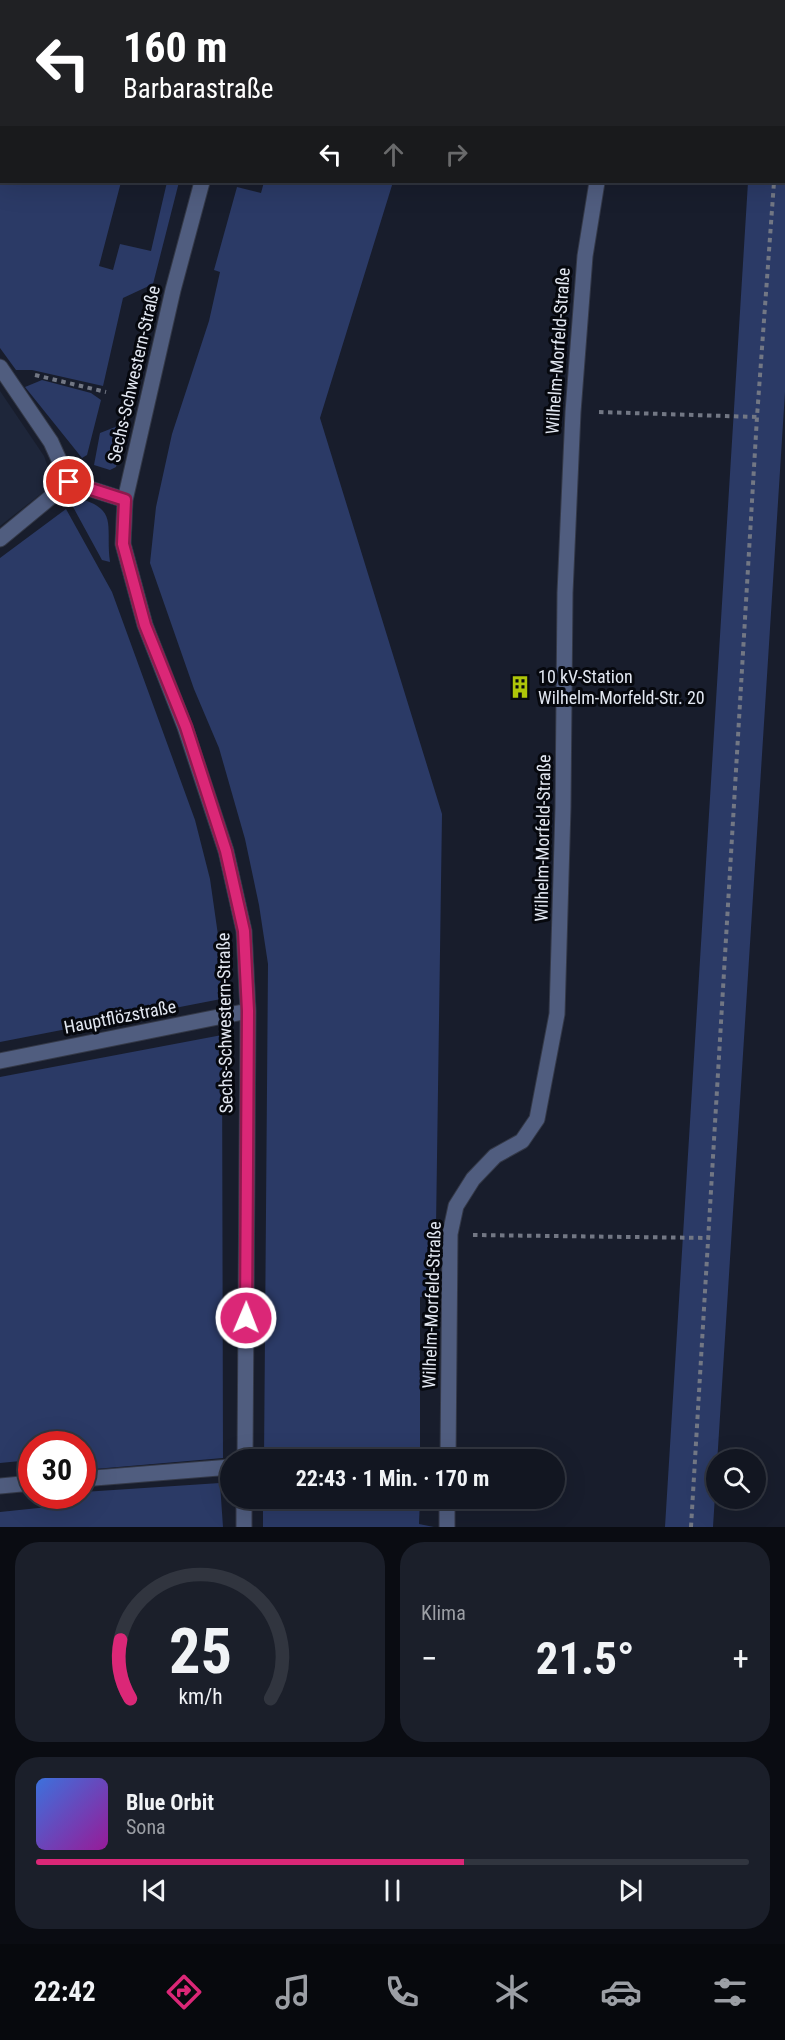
<!DOCTYPE html>
<html lang="de">
<meta charset="utf-8">
<style>
:root{--surface:#121621;--page:#1b1f2a;--text:#f1f3f6;--muted:#9c9fa5;--line:#31353f;--accent:#db2777}
body{margin:0;font-family:"Roboto Condensed",sans-serif;background:var(--page);color:var(--text);height:100vh;display:flex;flex-direction:column;font-size:22px;white-space:nowrap}
*{box-sizing:border-box;margin:0}
p{font-size:20px;color:var(--muted)}
.icon{flex:none;width:33px;height:33px;fill:none;stroke:currentColor;stroke-width:2;stroke-linecap:round;stroke-linejoin:round}
.map{position:relative;height:1527px;overflow:hidden}
.panel{display:flex;flex-direction:column;gap:15px;padding:15px;background:#0a0c12;flex:1}
.panel>*{flex:none}
.hud{position:absolute;left:0px;top:0px;width:786px;height:183px;box-shadow:0 6px 24px #0002,0 0 0 2px var(--line);background:#202124;color:#fff;overflow:hidden}
.fabs{position:absolute;left:706px;top:1449px;display:grid;gap:12px}
.fabs a{display:grid;place-items:center;width:60px;height:60px;border-radius:50%;background:var(--surface);box-shadow:0 6px 24px #0002,0 0 0 2px var(--line);font-size:30px}
.speed{position:absolute;left:18px;top:1431px;display:flex;gap:12px;font-size:30px;font-weight:700;text-align:center}
.speed>*{display:grid;place-content:center;width:78px;height:78px;border-radius:50%;background:var(--surface);box-shadow:0 6px 24px #0002,0 0 0 2px var(--line);line-height:1}
.speed .limit{border:9px solid #d22;background:#fff;color:#111}
.pin{position:absolute;display:grid;place-items:center;width:51px;height:51px;color:#fff;margin:-26px;border:3px solid #fff;border-radius:50%;box-shadow:0 2px 6px #0007}
.me{position:absolute;width:66px;margin:-33px;rotate:1deg;stroke-linejoin:round;filter:drop-shadow(0 0 4px #0008)}
.turn{display:flex;align-items:center;gap:21px;height:126px;padding:0 24px;font-size:27px}
.turn .icon{width:78px;height:78px;stroke-width:2.5}
.turn b{display:block;font-size:42px;line-height:51px}
.lanes{display:flex;align-items:center;height:57px;padding:0 24px;background:#0003;justify-content:center;gap:30px;direction:ltr}
.lanes .off{opacity:.35}
.big{font-size:45px;font-weight:700;line-height:1.1}
.panel .widget{flex:1;display:flex;flex-direction:column;justify-content:center;gap:9px;min-width:0;padding:0 21px;border-radius:24px;background:var(--page)}
.panel .dial{align-items:center;gap:0}
.dial svg{height:156px;overflow:visible;fill:none;stroke:var(--line);stroke-width:7;stroke-linecap:round;text-anchor:middle}
.dial text{fill:var(--text);stroke:none}
.song{display:flex;align-items:center;gap:18px}
.cover{width:72px;height:72px;border-radius:9px;background:linear-gradient(135deg,hsl(220 70% 55%),hsl(300 70% 35%))}
.played{height:6px;border-radius:3px;background:linear-gradient(90deg,var(--accent) 60%,var(--line) 60%)}
.keys{display:flex;justify-content:space-around;direction:ltr}
.heat{display:flex;justify-content:space-between;align-items:center;font-size:33px;direction:ltr}
.panel .tiles{flex:1;display:grid;gap:15px;grid-template-columns:1fr 1fr}
.widget:last-child{grid-column:span 2}
.trip{position:absolute;left:220px;top:1449px;width:345px;height:60px;border-radius:30px;background:var(--surface);box-shadow:0 6px 24px #0002,0 0 0 2px var(--line);font-weight:700;line-height:60px;text-align:center}
.dock{display:flex;height:96px;justify-content:space-around;align-items:center;background:#07090d;color:var(--muted)}
.dock .icon{width:42px;height:42px}
.dock .selected{color:var(--accent)}
.dock b{font-size:27px;color:var(--text)}
.map>svg:first-child{display:block}
.built{fill:#1e263a}
.green{fill:#2b3a66}
.lines{fill:none;stroke-linecap:round;stroke-linejoin:round}
.street-casing{stroke:#343948;stroke-width:17}
.path{stroke:#727784;stroke-width:4;stroke-dasharray:4.5 4.5;stroke-linecap:butt}
.street{stroke:#505d7f;stroke-width:15}
.route-casing{stroke:#8e194d;stroke-width:15}
.route{stroke:#db2777;stroke-width:10}
.labels{text-anchor:middle;stroke-width:6;stroke-linejoin:round;paint-order:stroke}
.street-label{font-size:18px;fill:#e2e7f1;stroke:#06080e}
.poi-label{font-size:18px;fill:#e2e7f1;stroke:#06080e;text-anchor:start}
</style>
<div class="map">
<svg width="785" height="1527" viewBox="0 0 785 1527">
<rect width="100%" height="100%" fill="#181d2c"/>
<!-- built -->
<path class="built" d="M 0,391 L 44,456 L 50,473 L 47,489 L 0,526 Z"/>
<!-- green -->
<path class="green" d="M 0,0 L 120,0 L 2,2 L 2,182 L 121,182 L 99,266 L 113,270 L 120,244 L 151,251 L 167,182 L 179,182 L 153,284 L 123,298 L 103,386 L 32,370 L 16,370 L 0,348 Z
M 761,0 L 785,0 L 785,392 L 713,1527 L 665,1527 L 748,182 L 784,182 L 784,2 Z
M 264,182 L 393,182 L 320,418 L 442,814 L 435,1296 L 420,1297 L 420,1459 L 264,1459 L 268,964 L 259,905 L 245,839 L 219,748 L 194,689 L 150,563 L 156,507 L 172,434 L 209,321 L 220,272 L 214,270 L 237,187 L 261,193 Z
M 42,380 L 91,393 L 101,400 L 87,455 L 82,458 L 25,387 Z
M 128,422 L 116,467 L 110,470 L 94,465 L 100,433 Z
M 81,499 C 119,510 105,528 110,562 L 102,560 L 72,505 Z
M 66,509 L 112,592 L 195,820 L 210,879 L 219,942 L 221,999 L 0,1042 L 0,558 Z
M 222,1035 L 223,1458 L 83,1470 L 82,1444 L 32,1444 L 31,1460 L 0,1463 L 0,1077 Z
M 220,1483 L 223,1527 L 0,1527 L 0,1512 L 67,1505 L 67,1496 L 82,1496 L 83,1492 Z
M 263,1499 L 420,1499 L 419,1524 L 434,1527 L 263,1527 Z"/>
<g class="lines">
<!-- street casing -->
<g class="street-casing">
<path id="street" d="M 243,2 L 244,0
M 619,2 L 619,0
M 202,182 L 173,290 L 125,500 L 123,544 L 145,625 L 185,727 L 226,851 L 244,931 L 248,1011 L 245,1460
M 0,367 L 51,442 L 69,482 L 125,500
M 0,539 L 69,482
M 0,1061 L 248,1011
M 448,1460 L 450,1234 L 456,1206 L 473,1179 L 495,1156 L 522,1141 L 537,1119 L 557,1014 L 563,807 L 565,593 L 573,412 L 585,256 L 597,182
M 82,1479 L 231,1467
M 0,1486 L 32,1483
M 244,1527 L 244,1498
M 447,1527 L 447,1498"/>
</g>
<!-- path -->
<path class="path" d="M 784,100 L 785,98
M 784,174 L 785,174
M 35,375 L 106,392
M 599,412 L 757,417
M 473,1235 L 710,1238
M 691,1527 L 757,417 L 774,182"/>
<!-- street -->
<use href="#street" class="street"/>
</g>
<g class="lines">
<!-- route casing -->
<g class="route-casing">
<path id="route" d="M 69,482 L 125,500 L 123,544 L 145,625 L 186,727 L 226,851 L 244,931 L 248,1011 L 246,1318"/>
</g>
<!-- route -->
<use href="#route" class="route"/>
</g>
<!-- icons -->
<defs>
<g id="building-bare" transform="scale(1.8)"><path d="M-4-6H4V6H1V3H-1V6H-4ZM-2.5-4.3h1.7v1.8h-1.7ZM.8-4.3h1.7v1.8H.8ZM-2.5-1h1.7V.8h-1.7ZM.8-1h1.7V.8H.8Z" fill="#aec509" stroke="#06080e" stroke-width="2.5" paint-order="stroke"/></g>
</defs>
<g fill-rule="evenodd">
<use href="#building-bare" x="520" y="687"/>
</g>
<g class="labels">
<!-- street labels -->
<g class="street-label">
<text transform="translate(558 351) rotate(-86)" y="6">Wilhelm-Morfeld-Straße</text>
<text transform="translate(134 374) rotate(-77)" y="6">Sechs-Schwestern-Straße</text>
<text transform="translate(543 838) rotate(-89)" y="6">Wilhelm-Morfeld-Straße</text>
<text transform="translate(120 1017) rotate(-11)" y="6">Hauptflözstraße</text>
<text transform="translate(225 1023) rotate(-91)" y="6">Sechs-Schwestern-Straße</text>
<text transform="translate(432 1305) rotate(-88)" y="6">Wilhelm-Morfeld-Straße</text>
</g>
<!-- poi labels -->
<g class="poi-label">
<text x="538" y="683">10 kV-Station<tspan x="538" dy="21">Wilhelm-Morfeld-Str. 20</tspan></text>
</g>
</g>
</svg>
<div class="fabs">
<a><svg class="icon" aria-label="search" viewBox="0 0 24 24"><circle cx="10" cy="10" r="6"/><path d="M15 15l6 6"/></svg></a>
</div>
<div class="speed"><div class="limit">30</div></div>
<div class="pin" style="left:69px;top:482px;background:#d93025"><svg class="icon" aria-label="arrive" viewBox="0 0 24 24"><path d="M6 21V4h12l-3 4 3 4H6"/></svg></div>
<svg class="me" style="left:246px;top:1318px" viewBox="-20 -20 40 40"><circle r="17" fill="#db2777" stroke="#fff" stroke-width="3"/><path d="M0-11L8 9 0 5-8 9z" fill="#fff"/></svg>
<div class="trip">22:43 · 1 Min. · 170 m</div>
<div class="hud">
<div class="turn"><svg class="icon" aria-label="left" viewBox="0 0 24 24"><path d="M17 20v-9H6M10 6l-5 5 5 5"/></svg><div><b>160 m</b>Barbarastraße</div></div>
<div class="lanes"><svg class="icon" aria-label="left" viewBox="0 0 24 24"><path d="M17 20v-9H6M10 6l-5 5 5 5"/></svg><svg class="icon off" aria-label="ahead" viewBox="0 0 24 24"><path d="M12 20V5M6 11l6-6 6 6"/></svg><svg class="icon off" aria-label="right" viewBox="0 0 24 24"><path d="M7 20v-9h11M14 6l5 5-5 5"/></svg></div>
</div>
</div>
<section class="panel">
<div class="tiles">
<div class="widget dial"><svg viewBox="0 0 100 80">
<path d="M14 69A42 42 0 1 1 86 69"/>
<path d="M14 69A42 42 0 0 1 9 39" stroke="#db2777"/>
<text x="50" y="56" font-size="32" font-weight="700">25</text>
<text x="50" y="72" font-size="11">km/h</text>
</svg></div>
<div class="widget"><p>Klima</p>
<div class="heat"><a>−</a><b class="big">21.5°</b><a>+</a></div>
</div>
<div class="widget">
<div class="song"><i class="cover"></i><div><b>Blue Orbit</b><p>Sona</p></div></div>
<div class="played"></div>
<div class="keys"><svg class="icon" aria-label="previous" viewBox="0 0 24 24"><path d="M18 5L8 12l10 7zM5 5v14"/></svg><svg class="icon" aria-label="pause" viewBox="0 0 24 24"><path d="M8 5v14M16 5v14"/></svg><svg class="icon" aria-label="next" viewBox="0 0 24 24"><path d="M6 5l10 7-10 7zM19 5v14"/></svg></div>
</div>
</div>
</section>
<nav class="dock">
<b>22:42</b>
<svg class="icon selected" aria-label="directions" viewBox="0 0 24 24"><path d="M12 3l9 9-9 9-9-9zM9 14v-3h6M13 9l2 2-2 2"/></svg>
<svg class="icon" aria-label="music" viewBox="0 0 24 24"><path d="M9 18V5l10-2v13"/><circle cx="6" cy="18" r="3"/><circle cx="16" cy="16" r="3"/></svg>
<svg class="icon" aria-label="phone" viewBox="0 0 24 24"><path d="M5 4h4l2 5-3 2q2 4 5 5l2-3 5 2v4C11 20 4 13 5 4z"/></svg>
<svg class="icon" aria-label="climate" viewBox="0 0 24 24"><path d="M12 3v18M4 7l16 10M4 17L20 7"/></svg>
<svg class="icon" aria-label="car" viewBox="0 0 24 24"><path d="M5 17H2v-5l4-1 3-4h7l3 4 3 1v5h-3M9 17h6M6 11h13"/><circle cx="7" cy="17" r="2"/><circle cx="17" cy="17" r="2"/></svg>
<svg class="icon" aria-label="filters" viewBox="0 0 24 24"><path d="M4 7h16M4 17h16"/><circle cx="9" cy="7" r="2"/><circle cx="15" cy="17" r="2"/></svg>
</nav>
